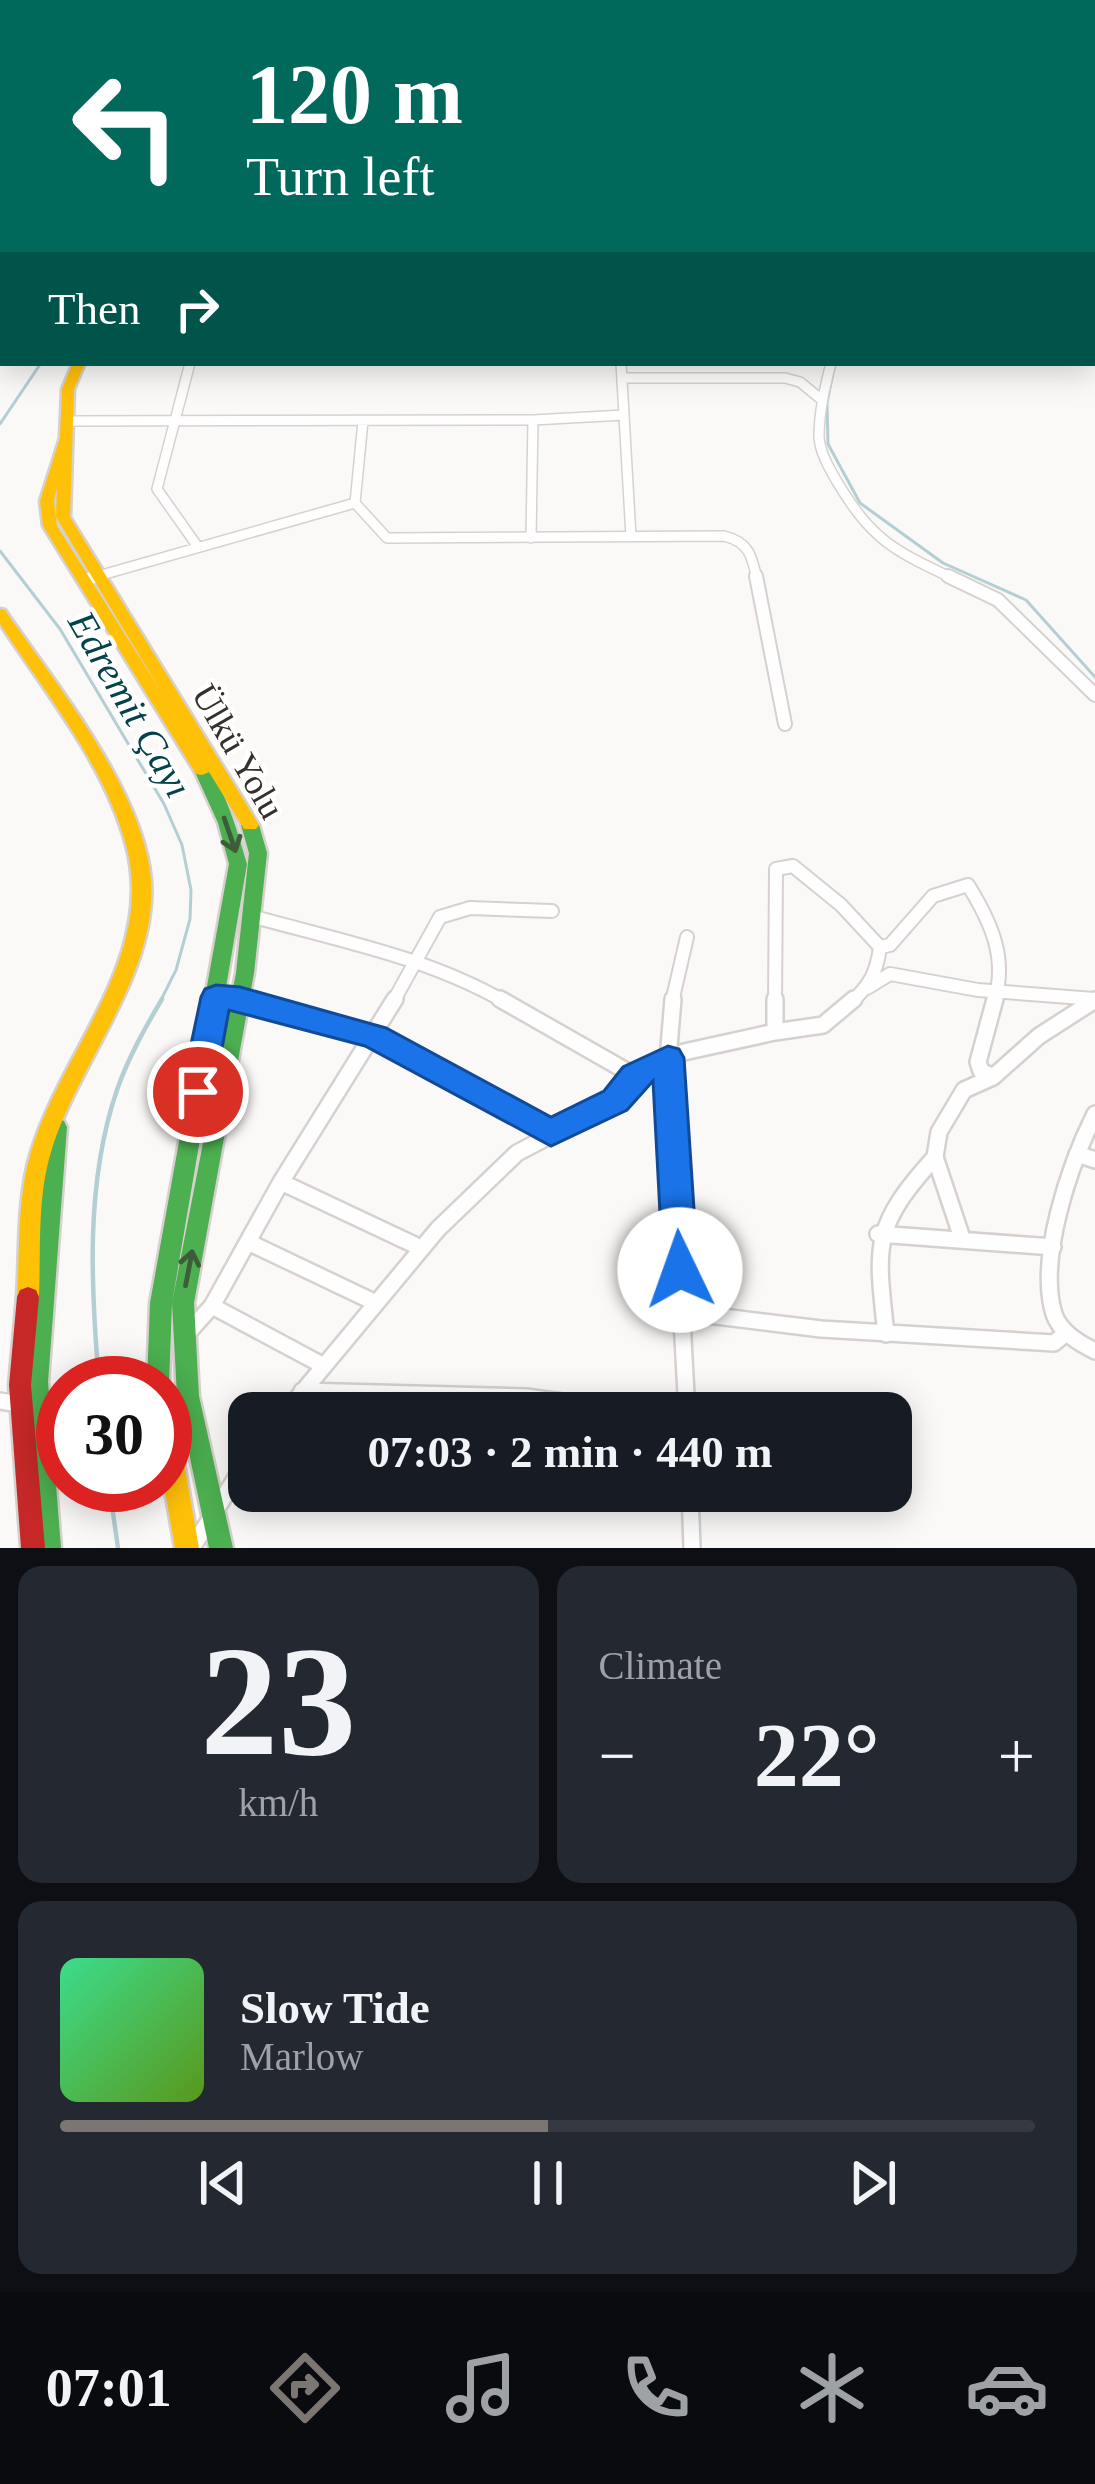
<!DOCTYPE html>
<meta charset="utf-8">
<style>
:root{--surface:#171b24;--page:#242831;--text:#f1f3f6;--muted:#9ea1a6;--line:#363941;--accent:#7c7673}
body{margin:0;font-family:"Times New Roman",serif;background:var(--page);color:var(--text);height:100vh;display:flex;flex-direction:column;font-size:45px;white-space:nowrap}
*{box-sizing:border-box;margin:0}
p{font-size:39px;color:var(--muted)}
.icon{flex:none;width:66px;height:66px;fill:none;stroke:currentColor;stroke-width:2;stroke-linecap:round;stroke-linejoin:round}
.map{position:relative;height:1548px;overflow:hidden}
.sheet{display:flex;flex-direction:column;gap:18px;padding:18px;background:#0d0f14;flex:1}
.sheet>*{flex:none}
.top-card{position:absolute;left:0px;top:0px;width:1095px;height:366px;box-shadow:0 6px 30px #0003;background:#00695c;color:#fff;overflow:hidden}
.speed{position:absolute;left:36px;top:1356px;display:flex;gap:24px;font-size:60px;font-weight:700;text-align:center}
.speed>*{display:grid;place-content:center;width:156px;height:156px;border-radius:50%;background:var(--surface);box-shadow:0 6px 30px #0003;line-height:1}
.speed .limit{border:18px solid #d22;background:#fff;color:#111}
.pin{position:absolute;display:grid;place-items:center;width:102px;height:102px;color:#fff;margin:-51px;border:6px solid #fff;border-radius:50%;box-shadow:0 3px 12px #0007}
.me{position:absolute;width:132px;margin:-66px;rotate:357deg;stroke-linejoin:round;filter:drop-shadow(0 0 9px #0008)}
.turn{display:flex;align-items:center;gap:42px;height:252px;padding:0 48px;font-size:54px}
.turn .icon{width:156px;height:156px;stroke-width:2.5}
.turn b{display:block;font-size:84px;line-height:102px}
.then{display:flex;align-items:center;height:114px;padding:0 48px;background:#0003;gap:24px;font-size:45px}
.big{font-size:90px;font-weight:800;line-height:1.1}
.sheet .tile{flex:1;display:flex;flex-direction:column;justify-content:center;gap:18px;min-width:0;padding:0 42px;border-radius:24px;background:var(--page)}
.sheet .dial{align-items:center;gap:0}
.dial b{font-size:156px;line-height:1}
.song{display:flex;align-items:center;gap:36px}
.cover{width:144px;height:144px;border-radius:18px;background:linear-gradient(135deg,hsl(150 70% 55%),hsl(90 70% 35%))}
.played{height:12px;border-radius:6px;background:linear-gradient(90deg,var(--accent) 50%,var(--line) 50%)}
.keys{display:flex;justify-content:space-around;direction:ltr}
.heat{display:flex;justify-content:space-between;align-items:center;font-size:66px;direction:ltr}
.sheet .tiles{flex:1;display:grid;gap:18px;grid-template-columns:1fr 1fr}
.tile:last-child{grid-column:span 2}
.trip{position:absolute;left:228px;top:1392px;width:684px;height:120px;border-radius:24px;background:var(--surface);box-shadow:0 6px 30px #0003;font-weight:800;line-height:120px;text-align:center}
.dock{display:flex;height:192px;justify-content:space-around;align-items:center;background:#090b0e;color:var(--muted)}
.dock .icon{width:84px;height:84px}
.dock .selected{color:var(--accent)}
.dock b{font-size:54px;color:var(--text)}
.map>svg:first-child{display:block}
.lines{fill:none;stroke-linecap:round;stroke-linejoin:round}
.stream-far1{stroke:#b4cfd3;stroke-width:3}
.stream{stroke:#b4cfd3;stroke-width:4.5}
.street-far2-casing{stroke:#d6d1ce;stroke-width:12}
.street-far1-casing{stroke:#d6d1ce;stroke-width:16}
.street-casing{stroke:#d6d1ce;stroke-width:20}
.fast-casing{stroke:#d6d1ce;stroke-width:5}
.slow-casing{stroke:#d6d1ce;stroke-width:5}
.jam-casing{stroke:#d6d1ce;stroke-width:5}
.street-far2{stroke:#fefefe;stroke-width:9}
.street-far1{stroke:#fefefe;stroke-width:12}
.street{stroke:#fefefe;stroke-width:15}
.fast{fill:#4caf50;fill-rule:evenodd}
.slow{fill:#ffc107;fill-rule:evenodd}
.jam{fill:#c62828;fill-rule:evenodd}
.oneway{stroke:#3e5c39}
.route{fill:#1a73e8;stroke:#114b97;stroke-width:3}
.labels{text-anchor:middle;stroke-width:9;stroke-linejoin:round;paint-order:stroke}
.street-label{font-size:36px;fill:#372f2c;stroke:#fff}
.water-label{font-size:39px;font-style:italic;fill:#05434b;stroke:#fff}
</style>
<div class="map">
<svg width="1095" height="1548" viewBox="0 0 1095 1548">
<rect width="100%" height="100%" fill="#fbf9f7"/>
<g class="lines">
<!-- stream-far1 -->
<path class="stream-far1" d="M 834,367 L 827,403 L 828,444 L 860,503 L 943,563 L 1026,600 L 1095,677
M 0,424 L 41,363
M 0,551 L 60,629 L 164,804 L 182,845 L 191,890 L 190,919 L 176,970 L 160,1002"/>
<!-- stream -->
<path class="stream" d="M 99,1383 C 91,1287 85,1183 117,1090 C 128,1058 145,1028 162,999
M 109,1485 L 118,1548"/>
<!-- street-far2 casing -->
<g class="street-far2-casing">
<path id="street-far2" d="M 190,363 L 157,489 L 198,547
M 621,363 L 631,537
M 831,363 C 825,387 819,411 819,437 C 820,452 828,466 836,480 C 872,540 891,549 954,579
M 622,378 L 785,378 L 800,382 L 822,400
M 69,421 L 533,420 L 624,415
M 363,421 L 355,503 L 387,538 L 724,536 C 749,542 752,556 757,579
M 531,538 L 533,420
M 91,578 L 355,503"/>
</g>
<!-- street-far1 casing -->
<g class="street-far1-casing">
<path id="street-far1" d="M 756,576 L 785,724
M 948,576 L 998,600 L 1095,695
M 91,578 L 97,576
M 251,916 C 337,940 427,957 505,1002
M 880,947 L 890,945 L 933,896 L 968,885 C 991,922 1008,959 994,1002
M 867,988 L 890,974 L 978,990 L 1095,999
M 216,997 L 252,1002
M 393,1002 L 440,917 L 470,908 L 552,911
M 672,1002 L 687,937
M 775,1002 L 776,869 L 793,866 L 841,905 L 880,947 C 877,971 870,986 851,1002"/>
</g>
<!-- street casing -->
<g class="street-casing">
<path id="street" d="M 229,999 C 347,1014 448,1075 551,1132
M 500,999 L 635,1076
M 673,999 L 668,1059 L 687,1413
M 775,1032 L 775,999
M 775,1032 L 823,1025 L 854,999
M 993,1077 L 981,1071 L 978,1062 L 995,999
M 1095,1114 C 1070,1164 1037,1259 1054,1314 C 1060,1332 1079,1343 1095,1351
M 1077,1154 L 1095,1160
M 281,1182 L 421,1248
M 878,1234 L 1053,1247
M 962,1238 L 935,1157 L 939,1132 L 964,1090 L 993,1077 L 1039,1036 L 1095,1000
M 248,1242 L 376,1303
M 212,1306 L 324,1366
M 683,1312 L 821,1329 L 1054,1343 L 1066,1333
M 886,1334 C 876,1244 872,1227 935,1157
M 185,1336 L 212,1306 L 281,1182 L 395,999
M 302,1391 L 526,1397 L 642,1413
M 0,1401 L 25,1405
M 285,1413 L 438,1229 L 517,1153 L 616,1101 L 635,1076 L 684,1052 L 775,1032
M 690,1491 L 692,1548
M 192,1548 L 249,1457"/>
</g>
<!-- fast casing -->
<g class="fast-casing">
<path id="fast" d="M 202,765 C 224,779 239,838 247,864 L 172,1303 L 169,1383 L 165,1391 L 165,1383 L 147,1383 L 150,1303 L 229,864 L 218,823 L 194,770 Z
M 250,819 L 259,825 L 267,853 L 254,973 L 194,1303 L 199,1396 L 233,1548 L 209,1548 L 177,1396 L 172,1303 L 236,973 L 249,853 L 241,825 Z
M 57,1119 L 64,1121 L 67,1127 L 48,1382 L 61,1548 L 37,1548 L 26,1382 L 47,1127 L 50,1121 Z"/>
</g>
<!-- slow casing -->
<g class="slow-casing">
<path id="slow" d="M 164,0 L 172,0 L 172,3 L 164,3 Z
M 73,363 L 85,363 L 74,389 L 70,517 L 259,825 L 256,829 L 244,829 L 209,772 L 202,775 L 196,774 L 43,526 L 40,501 L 60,438 L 62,389 ZM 57,488 L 56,517 L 165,698 L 57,526 L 54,501 Z
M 0,609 L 5,610 C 55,683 144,791 151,880 C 158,975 77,1064 51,1152 C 37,1198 41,1249 39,1297 L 36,1304 L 28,1307 L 20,1304 L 17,1297 C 20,1249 17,1198 31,1152 C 61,1051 157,957 126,845 C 104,764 46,694 0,624 Z
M 165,1412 L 173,1415 L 177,1423 L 199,1548 L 175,1548 L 164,1485 Z"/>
</g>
<!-- jam casing -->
<g class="jam-casing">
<path id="jam" d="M 28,1287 L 36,1290 L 39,1297 L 31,1385 L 45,1548 L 21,1548 L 9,1385 L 17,1297 L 20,1290 Z"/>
</g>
<!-- street-far2 -->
<use href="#street-far2" class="street-far2"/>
<!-- street-far1 -->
<use href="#street-far1" class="street-far1"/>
<!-- street -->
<use href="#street" class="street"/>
<!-- fast -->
<use href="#fast" class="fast"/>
<!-- slow -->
<use href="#slow" class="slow"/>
<!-- jam -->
<use href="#jam" class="jam"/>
</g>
<!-- one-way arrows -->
<defs><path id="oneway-shaft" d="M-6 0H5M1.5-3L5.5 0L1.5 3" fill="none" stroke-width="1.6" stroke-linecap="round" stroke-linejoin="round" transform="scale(3)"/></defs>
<g class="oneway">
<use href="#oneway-shaft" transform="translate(230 835) rotate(71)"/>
<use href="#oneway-shaft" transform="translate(189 1268) rotate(-79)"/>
</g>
<!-- route -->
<path class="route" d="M 216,985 L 240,987 L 386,1028 L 551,1117 L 604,1091 L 623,1067 L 668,1046 L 679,1049 L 684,1058 L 698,1270 L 693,1281 L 680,1286 L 668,1281 L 663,1270 L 653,1081 L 627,1110 L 551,1146 L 365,1046 L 229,1010 L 214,1092 L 209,1101 L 198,1105 L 186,1101 L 181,1092 L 201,997 L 205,989 Z"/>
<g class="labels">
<!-- street labels -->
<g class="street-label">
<text transform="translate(239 751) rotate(60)" y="13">Ülkü Yolu</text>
</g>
<!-- water labels -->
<g class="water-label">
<text transform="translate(131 704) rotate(60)" y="14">Edremit Çayı</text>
</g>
</g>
</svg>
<div class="speed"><div class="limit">30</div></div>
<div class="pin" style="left:198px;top:1092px;background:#d93025"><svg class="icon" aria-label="arrive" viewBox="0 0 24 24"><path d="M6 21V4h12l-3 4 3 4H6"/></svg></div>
<svg class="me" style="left:680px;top:1270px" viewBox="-20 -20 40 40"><circle r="19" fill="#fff"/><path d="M0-13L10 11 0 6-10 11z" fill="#1a73e8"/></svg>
<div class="trip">07:03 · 2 min · 440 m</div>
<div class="top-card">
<div class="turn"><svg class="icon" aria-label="left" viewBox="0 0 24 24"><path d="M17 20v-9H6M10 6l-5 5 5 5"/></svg><div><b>120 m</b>Turn left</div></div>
<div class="then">Then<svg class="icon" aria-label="right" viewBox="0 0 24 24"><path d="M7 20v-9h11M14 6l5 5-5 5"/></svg></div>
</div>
</div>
<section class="sheet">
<div class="tiles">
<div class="tile dial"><b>23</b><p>km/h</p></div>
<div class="tile"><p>Climate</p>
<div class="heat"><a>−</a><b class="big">22°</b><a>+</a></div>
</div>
<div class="tile">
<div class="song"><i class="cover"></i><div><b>Slow Tide</b><p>Marlow</p></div></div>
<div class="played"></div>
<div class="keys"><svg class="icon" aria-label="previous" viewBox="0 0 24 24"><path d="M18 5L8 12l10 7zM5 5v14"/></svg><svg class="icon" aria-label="pause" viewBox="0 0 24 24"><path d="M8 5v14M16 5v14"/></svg><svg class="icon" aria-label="next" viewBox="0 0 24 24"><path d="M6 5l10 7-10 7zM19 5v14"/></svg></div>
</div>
</div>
</section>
<nav class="dock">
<b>07:01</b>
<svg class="icon selected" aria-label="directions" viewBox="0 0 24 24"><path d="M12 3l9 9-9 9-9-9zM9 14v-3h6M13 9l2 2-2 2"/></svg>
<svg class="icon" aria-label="music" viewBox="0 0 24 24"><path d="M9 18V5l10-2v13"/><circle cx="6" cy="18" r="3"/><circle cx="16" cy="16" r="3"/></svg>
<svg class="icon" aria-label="phone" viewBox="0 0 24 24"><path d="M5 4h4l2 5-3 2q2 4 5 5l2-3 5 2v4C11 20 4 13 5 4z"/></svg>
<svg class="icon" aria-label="climate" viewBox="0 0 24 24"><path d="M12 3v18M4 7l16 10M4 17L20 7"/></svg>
<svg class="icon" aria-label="car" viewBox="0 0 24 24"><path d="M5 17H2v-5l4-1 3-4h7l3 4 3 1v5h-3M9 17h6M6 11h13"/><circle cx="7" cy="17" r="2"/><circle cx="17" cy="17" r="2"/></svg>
</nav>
